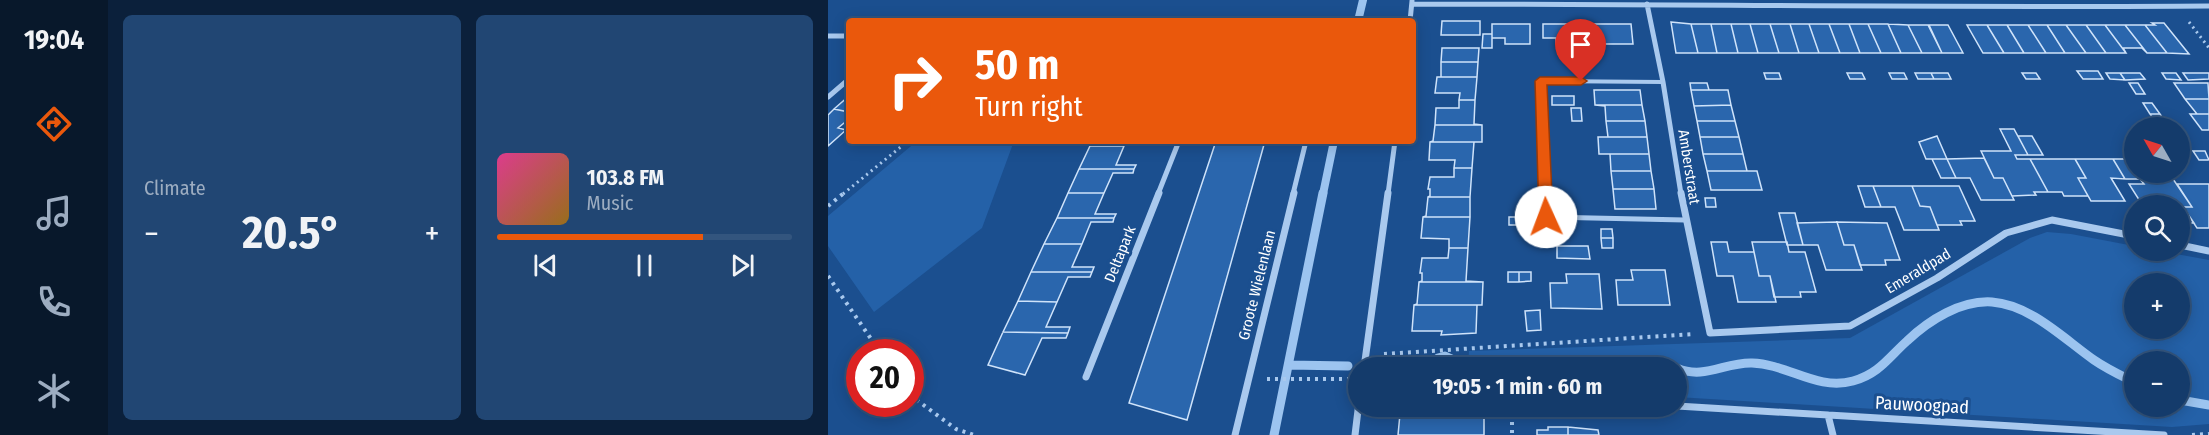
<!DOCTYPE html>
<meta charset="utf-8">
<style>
:root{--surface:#143b6b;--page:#214673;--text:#f1f3f6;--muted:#9dadc1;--line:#33557e;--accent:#ea580c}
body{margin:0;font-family:"Fira Sans Condensed",sans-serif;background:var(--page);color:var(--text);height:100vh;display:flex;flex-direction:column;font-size:22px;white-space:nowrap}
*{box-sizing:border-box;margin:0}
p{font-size:20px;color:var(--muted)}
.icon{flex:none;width:33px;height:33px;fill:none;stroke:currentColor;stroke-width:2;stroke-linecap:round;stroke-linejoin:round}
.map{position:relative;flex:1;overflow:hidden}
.sheet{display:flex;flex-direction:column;gap:15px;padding:15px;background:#0b203b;width:720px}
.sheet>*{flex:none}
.guide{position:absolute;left:18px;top:18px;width:570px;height:126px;border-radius:6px;box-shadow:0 3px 15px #0003,0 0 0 2px var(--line);background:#ea580c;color:#fff;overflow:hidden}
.needle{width:39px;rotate:309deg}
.buttons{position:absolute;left:1296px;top:117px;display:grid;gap:12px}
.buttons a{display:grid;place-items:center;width:66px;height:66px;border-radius:50%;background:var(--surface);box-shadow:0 3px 15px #0003,0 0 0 2px var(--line);font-size:30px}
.speed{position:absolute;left:18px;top:339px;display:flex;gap:12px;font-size:30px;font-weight:700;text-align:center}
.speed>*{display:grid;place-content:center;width:78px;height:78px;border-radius:50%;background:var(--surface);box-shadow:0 3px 15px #0003,0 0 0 2px var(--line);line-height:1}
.speed .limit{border:9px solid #d22;background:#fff;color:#111}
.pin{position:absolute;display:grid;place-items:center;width:51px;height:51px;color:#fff;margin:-62px -26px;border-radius:50% 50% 50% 0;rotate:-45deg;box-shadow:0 0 6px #0007}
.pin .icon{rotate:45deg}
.me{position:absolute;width:66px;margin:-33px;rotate:358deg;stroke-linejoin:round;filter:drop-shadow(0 0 4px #0008)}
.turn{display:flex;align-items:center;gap:21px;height:126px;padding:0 30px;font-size:27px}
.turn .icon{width:78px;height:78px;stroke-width:2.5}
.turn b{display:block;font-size:42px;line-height:51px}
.big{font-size:45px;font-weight:700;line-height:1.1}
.sheet .card{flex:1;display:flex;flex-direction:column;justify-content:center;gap:9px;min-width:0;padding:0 21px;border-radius:9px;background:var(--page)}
.song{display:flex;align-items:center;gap:18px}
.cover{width:72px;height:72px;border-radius:9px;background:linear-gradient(135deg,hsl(330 70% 55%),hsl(40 70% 35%))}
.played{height:6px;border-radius:3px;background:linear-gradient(90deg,var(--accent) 70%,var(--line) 70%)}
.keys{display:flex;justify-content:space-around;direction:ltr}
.heat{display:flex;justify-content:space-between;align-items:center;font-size:33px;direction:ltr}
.sheet .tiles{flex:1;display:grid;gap:15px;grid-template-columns:repeat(2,1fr)}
.trip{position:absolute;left:520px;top:357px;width:339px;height:60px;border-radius:30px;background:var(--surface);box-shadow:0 3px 15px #0003,0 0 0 2px var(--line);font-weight:700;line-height:60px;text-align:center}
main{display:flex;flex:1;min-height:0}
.dock{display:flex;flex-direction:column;width:108px;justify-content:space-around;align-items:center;background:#08182b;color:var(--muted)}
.dock .icon{width:42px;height:42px}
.dock .on{color:var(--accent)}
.dock b{font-size:27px;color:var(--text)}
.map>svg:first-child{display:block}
.green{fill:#2461a8;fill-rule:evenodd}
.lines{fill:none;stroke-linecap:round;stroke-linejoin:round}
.stream-far1{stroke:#9cc4f0;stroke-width:8}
.stream{stroke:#9cc4f0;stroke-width:9}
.building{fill:#2a66ad;stroke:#cfe3fa;stroke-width:1.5}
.path-far1{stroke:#a9c9ee;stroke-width:3;stroke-dasharray:2 4;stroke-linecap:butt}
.path{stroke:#a9c9ee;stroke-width:4;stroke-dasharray:3 5;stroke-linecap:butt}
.lane-far1{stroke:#a9c9ee;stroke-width:4}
.lane{stroke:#a9c9ee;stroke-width:5}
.street-far1{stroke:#a9c9ee;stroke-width:5}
.street{stroke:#a9c9ee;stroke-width:7}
.route{fill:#ea580c;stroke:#983908;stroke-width:1.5}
.labels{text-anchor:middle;stroke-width:6;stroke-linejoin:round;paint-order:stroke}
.street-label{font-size:15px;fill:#fff;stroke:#1b4f8f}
.near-street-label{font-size:18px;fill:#fff;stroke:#1b4f8f}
</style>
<main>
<nav class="dock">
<b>19:04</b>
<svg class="icon on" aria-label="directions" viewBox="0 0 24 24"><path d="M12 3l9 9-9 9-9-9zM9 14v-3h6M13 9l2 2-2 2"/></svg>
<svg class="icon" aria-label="music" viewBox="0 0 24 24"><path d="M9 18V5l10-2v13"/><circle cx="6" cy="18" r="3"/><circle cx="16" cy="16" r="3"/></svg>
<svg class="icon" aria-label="phone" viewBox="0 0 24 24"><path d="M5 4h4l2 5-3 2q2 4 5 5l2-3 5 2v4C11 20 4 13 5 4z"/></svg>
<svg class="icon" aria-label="climate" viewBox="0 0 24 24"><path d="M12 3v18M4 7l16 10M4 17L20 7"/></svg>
</nav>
<section class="sheet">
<div class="tiles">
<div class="card"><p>Climate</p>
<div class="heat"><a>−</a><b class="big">20.5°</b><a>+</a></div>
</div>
<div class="card">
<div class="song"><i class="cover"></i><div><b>103.8 FM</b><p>Music</p></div></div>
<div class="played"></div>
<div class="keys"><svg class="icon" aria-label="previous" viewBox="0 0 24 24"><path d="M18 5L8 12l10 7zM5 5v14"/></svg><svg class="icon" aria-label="pause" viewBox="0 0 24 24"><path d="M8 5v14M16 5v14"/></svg><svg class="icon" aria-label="next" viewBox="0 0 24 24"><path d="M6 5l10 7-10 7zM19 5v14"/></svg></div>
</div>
</div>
</section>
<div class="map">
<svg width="1381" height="435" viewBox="0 0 1381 435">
<rect width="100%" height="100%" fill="#1b4f8f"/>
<!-- green -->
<path class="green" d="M 89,141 L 186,141 L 154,228 L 46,312 L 0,246 L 0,216 Z
M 1219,232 L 1243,234 L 1306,246 L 1306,250 L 1332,251 L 1381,260 L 1381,424 L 1344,427 L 849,397 L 849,368 L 640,367 L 641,351 L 1022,338 L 1202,238 ZM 1306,284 L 1352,284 L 1352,328 L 1306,328 ZM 1306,362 L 1352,362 L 1352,406 L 1306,406 Z"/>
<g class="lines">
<!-- stream-far1 -->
<path class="stream-far1" d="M 530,21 L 535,0
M 495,194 L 506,141"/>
<!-- stream -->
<path class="stream" d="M 461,365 L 520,366
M 597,368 L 610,358 L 617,356 L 639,366 L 673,368
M 689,368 L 701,364 L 722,368
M 801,368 L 824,362 L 848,368
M 849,368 C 876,380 897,362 924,363 C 960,364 989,391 1025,381 C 1051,374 1061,357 1079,341 C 1101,320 1133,300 1164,302 C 1203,305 1236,339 1266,360 C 1279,369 1292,375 1306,382
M 1352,400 L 1381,405
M 446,435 L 495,193"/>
</g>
<!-- building -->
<path class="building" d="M 614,21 L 652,21 L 652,35 L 613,35 Z
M 843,22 L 863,24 L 870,53 L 848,53 Z
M 1324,23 L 1336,23 L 1361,54 L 1339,53 L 1317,25 L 1327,25 Z
M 664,24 L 702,24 L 702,44 L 677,44 L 677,38 L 664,38 Z
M 715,24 L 753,24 L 754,44 L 728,44 L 728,38 L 715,38 Z
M 765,24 L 803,24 L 805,44 L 767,44 Z
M 863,24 L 883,24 L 889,53 L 870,53 Z
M 883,24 L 903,24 L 910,53 L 889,53 Z
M 903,24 L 922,24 L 930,53 L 910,53 Z
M 922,24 L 942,24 L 951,53 L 930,53 Z
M 942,24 L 962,24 L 971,53 L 951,53 Z
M 962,24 L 981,24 L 991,53 L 971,53 Z
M 981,24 L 1001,24 L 1012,53 L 991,53 Z
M 1001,24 L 1021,24 L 1032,53 L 1012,53 Z
M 1021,24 L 1040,24 L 1053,53 L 1032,53 Z
M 1040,24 L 1060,24 L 1073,53 L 1053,53 Z
M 1060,24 L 1080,25 L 1094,53 L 1073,53 Z
M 1080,25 L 1100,25 L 1114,53 L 1094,53 Z
M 1101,25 L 1120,25 L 1135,53 L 1114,53 Z
M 1139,25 L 1159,25 L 1176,53 L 1155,53 Z
M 1159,25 L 1179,25 L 1196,53 L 1176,53 Z
M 1179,25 L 1200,25 L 1218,53 L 1196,53 Z
M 1200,25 L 1219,25 L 1237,53 L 1218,53 Z
M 1219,25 L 1238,25 L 1258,53 L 1237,53 Z
M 1238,25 L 1258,25 L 1278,53 L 1258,53 Z
M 1258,25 L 1277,25 L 1298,53 L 1278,53 Z
M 1277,25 L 1297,25 L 1319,53 L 1314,48 L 1295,48 L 1298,53 Z
M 1297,25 L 1317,25 L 1339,53 L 1319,53 Z
M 655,34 L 664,34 L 664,48 L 654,48 Z
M 614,48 L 651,48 L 650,62 L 613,62 Z
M 613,62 L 650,62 L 649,77 L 609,77 L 613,77 Z
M 1249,71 L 1270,71 L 1275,79 L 1255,79 Z
M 936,73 L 951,73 L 953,79 L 938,79 Z
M 1019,73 L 1034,73 L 1037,79 L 1022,79 Z
M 1061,73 L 1076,73 L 1079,79 L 1064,79 Z
M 1087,73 L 1103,73 L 1106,79 L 1090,79 Z
M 1103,73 L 1120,73 L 1123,79 L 1106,79 Z
M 1194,73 L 1208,73 L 1212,79 L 1198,79 Z
M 1278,73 L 1292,73 L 1297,80 L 1282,79 Z
M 1292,73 L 1312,73 L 1317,79 L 1297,80 Z
M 1334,73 L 1348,73 L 1353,80 L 1338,79 Z
M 1355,73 L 1381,73 L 1381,79 L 1360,80 Z
M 609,77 L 649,77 L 647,100 L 631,100 L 632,93 L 607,93 Z
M 862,83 L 879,83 L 881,90 L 863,90 Z
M 1301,83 L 1310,83 L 1317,94 L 1308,94 Z
M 1346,83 L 1380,83 L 1381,99 L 1357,99 Z
M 766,90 L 812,90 L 814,105 L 767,105 Z
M 863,90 L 900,90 L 903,105 L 866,106 Z
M 21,96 L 21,112 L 6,109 Z
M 724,96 L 746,96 L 746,105 L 724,105 Z
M 1357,99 L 1381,99 L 1381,114 L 1362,114 L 1369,114 Z
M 631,100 L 647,100 L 646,124 L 654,125 L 607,125 L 608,108 L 631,108 Z
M 1315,103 L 1324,103 L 1332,114 L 1322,114 Z
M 767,105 L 814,105 L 817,121 L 778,121 L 777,106 Z
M 903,105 L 907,121 L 869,121 L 866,106 Z
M 743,108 L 753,108 L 754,121 L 744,121 Z
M 6,109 L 21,112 L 21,119 L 10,128 L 18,130 L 0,146 L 0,115 Z
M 1322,114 L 1332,114 L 1339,125 L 1330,125 Z
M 1362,114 L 1381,114 L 1381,130 L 1374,130 Z
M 778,121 L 817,121 L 819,137 L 770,137 L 780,137 Z
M 869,121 L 907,121 L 911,137 L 872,137 Z
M 607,125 L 654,125 L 654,142 L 602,142 L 605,141 Z
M 1172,129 L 1186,129 L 1200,155 L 1187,155 L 1189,159 L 1202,159 L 1220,192 L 1206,192 L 1208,195 L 1184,196 L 1175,178 L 1166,178 L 1153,151 L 1183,151 Z
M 1109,136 L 1119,159 L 1098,159 L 1091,142 Z
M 1190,136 L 1204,136 L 1215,155 L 1200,155 Z
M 770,137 L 819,137 L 821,154 L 771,154 Z
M 872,137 L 911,137 L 915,154 L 875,154 Z
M 264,141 L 298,141 L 296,146 L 262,146 Z
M 388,141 L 437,141 L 359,420 L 301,403 Z
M 602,142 L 654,142 L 646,142 L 644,168 L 626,168 L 627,160 L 601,160 Z
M 262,146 L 296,146 L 288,165 L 308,165 L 306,169 L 251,169 Z
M 1365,151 L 1377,151 L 1381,160 L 1371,160 Z
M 771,154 L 821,154 L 823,171 L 783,171 L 782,154 Z
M 875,154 L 915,154 L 919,171 L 929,171 L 879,171 Z
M 1156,158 L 1166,178 L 1175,178 L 1186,200 L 1153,200 L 1142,178 L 1128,178 L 1119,159 Z
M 1104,159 L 1119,159 L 1128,178 L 1113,178 Z
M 1202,159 L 1247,159 L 1258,178 L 1250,178 L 1260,196 L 1236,196 L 1234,192 L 1220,192 Z
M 1247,159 L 1285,159 L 1297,179 L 1283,178 L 1297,201 L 1263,201 L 1250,178 L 1258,178 Z
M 1285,159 L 1300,159 L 1309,173 L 1341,173 L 1364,207 L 1355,207 L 1366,223 L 1352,223 L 1352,206 L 1315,206 L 1301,184 L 1316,184 L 1312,179 L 1297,179 Z
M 626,168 L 644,168 L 642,197 L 600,197 L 602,196 L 602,189 L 600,189 L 602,177 L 626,177 Z
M 251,169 L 306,169 L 305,173 L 285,173 L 276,193 L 240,193 Z
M 783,171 L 823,171 L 826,189 L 785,189 Z
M 879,171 L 929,171 L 934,190 L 883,190 Z
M 1349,184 L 1381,184 L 1381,228 L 1369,228 L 1355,207 L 1364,207 Z
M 1030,186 L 1045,186 L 1053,207 L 1037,207 Z
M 1045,186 L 1084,186 L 1092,206 L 1102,207 L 1111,230 L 1076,230 L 1067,207 L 1053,207 Z
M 1084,186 L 1131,186 L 1147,221 L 1132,221 L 1134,225 L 1109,225 L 1102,207 L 1092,206 Z
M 785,189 L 826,189 L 828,209 L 787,209 Z
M 240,193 L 276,193 L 267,214 L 288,214 L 286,218 L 229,218 Z
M 600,197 L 642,197 L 642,217 L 595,217 L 598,216 Z
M 877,198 L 887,198 L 888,207 L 878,207 Z
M 951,213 L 967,213 L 975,245 L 959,245 Z
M 595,217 L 642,217 L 640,248 L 621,248 L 621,239 L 593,238 Z
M 681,217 L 691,217 L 692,225 L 681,225 Z
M 691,217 L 703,217 L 703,225 L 692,225 Z
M 229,218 L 286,218 L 285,222 L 263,222 L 254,244 L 216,244 Z
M 1009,222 L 1016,245 L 1026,245 L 1034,270 L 998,270 L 990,245 L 975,245 L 969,223 Z
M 1009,222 L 1059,223 L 1072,260 L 1057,260 L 1058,265 L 1032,265 L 1026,245 L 1016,245 Z
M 773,229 L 784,229 L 785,238 L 773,238 Z
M 773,238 L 785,238 L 785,248 L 774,248 Z
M 883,242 L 899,242 L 901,252 L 926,252 L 931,276 L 942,276 L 948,302 L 910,302 L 905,276 L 889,276 Z
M 924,242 L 959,242 L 961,252 L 977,252 L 988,292 L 972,292 L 973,297 L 946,297 L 942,276 L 931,276 Z
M 216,244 L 254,244 L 244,267 L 266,267 L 264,272 L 203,272 Z
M 729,246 L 760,246 L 762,259 L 729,258 Z
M 621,248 L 640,248 L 638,281 L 655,282 L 591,282 L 594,281 L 594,273 L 592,273 L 594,258 L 620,258 Z
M 803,270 L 837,270 L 842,305 L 790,305 L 788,280 L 805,280 Z
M 203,272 L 264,272 L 262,277 L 240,277 L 229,302 L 190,301 Z
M 680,272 L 691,272 L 691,282 L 680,282 Z
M 691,272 L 703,272 L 703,281 L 691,282 Z
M 738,274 L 771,274 L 774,309 L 723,308 L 722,283 L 739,283 Z
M 591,282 L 655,282 L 654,305 L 586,305 L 589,304 Z
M 190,301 L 229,302 L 218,327 L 242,327 L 240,333 L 175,332 Z
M 586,305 L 649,305 L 648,333 L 613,335 L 614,331 L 584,331 Z
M 712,310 L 713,330 L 699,331 L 697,311 Z
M 175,332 L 240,333 L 238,338 L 214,338 L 197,375 L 160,365 Z
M 572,414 L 656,414 L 656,435 L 570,435 Z
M 720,427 L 740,427 L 740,435 L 709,435 L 709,430 L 720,430 Z
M 740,427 L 770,430 L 771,435 L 740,435 Z"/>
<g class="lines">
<!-- path-far1 -->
<path class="path-far1" d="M 1361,22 L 1381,48
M 15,194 L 80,141"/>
<!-- path -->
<path class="path" d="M 0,206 L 16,193
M 0,276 L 52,352
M 556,354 L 866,334
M 439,379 L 521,379
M 82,395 L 128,429 L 146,435
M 684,406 L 684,435
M 1364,435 L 1381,434"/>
<!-- lane-far1 -->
<path class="lane-far1" d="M 717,194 L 713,81 L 835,82"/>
<!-- lane -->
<path class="lane" d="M 717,193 L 718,217 L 857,220"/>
<!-- street-far1 -->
<path class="street-far1" d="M 584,4 C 850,4 1115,8 1381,6
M 819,4 L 835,82 L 853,194
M 582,21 L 584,1
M 0,36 L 21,36
M 0,97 L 21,79
M 330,194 L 351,141
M 465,194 L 478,141
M 560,194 L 567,141"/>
<!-- street -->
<path class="street" d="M 853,193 L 882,333 L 1022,326 L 1109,278 L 1178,233 L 1224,220 L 1306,236
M 1352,245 L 1381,251
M 536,368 L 560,193
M 258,377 L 331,193
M 849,406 L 1336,435
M 1000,415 L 1005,435
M 407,435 L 466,193
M 527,435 L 531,402"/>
</g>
<!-- route -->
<path class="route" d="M 712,77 L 753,77 L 759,81 L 753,85 L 719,85 L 725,217 L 718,222 L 711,217 L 707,81 Z"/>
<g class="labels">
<!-- street labels -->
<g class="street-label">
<text transform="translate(861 167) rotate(81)" y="5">Amberstraat</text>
<text transform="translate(292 254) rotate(-68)" y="5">Deltapark</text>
<text transform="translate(1090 271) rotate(-31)" y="5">Emeraldpad</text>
<text transform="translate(429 285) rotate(-76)" y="5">Groote Wielenlaan</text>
</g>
<!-- near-street labels -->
<g class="near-street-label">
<text transform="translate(1094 405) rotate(3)" y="6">Pauwoogpad</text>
</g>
</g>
</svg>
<div class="buttons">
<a><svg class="needle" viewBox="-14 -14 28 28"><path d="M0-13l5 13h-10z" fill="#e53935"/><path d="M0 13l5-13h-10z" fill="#9dadc1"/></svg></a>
<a><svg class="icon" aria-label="search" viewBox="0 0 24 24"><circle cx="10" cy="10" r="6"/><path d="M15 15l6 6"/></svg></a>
<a>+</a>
<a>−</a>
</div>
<div class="speed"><div class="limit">20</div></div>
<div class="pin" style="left:753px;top:81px;background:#d93025"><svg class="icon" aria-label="arrive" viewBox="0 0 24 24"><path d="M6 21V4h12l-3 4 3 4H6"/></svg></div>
<svg class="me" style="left:718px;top:217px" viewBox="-20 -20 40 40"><circle r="19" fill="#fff"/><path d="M0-13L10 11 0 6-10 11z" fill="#ea580c"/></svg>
<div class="trip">19:05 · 1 min · 60 m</div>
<div class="guide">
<div class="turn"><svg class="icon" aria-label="right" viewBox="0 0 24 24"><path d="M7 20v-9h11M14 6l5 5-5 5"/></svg><div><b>50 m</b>Turn right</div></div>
</div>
</div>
</main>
